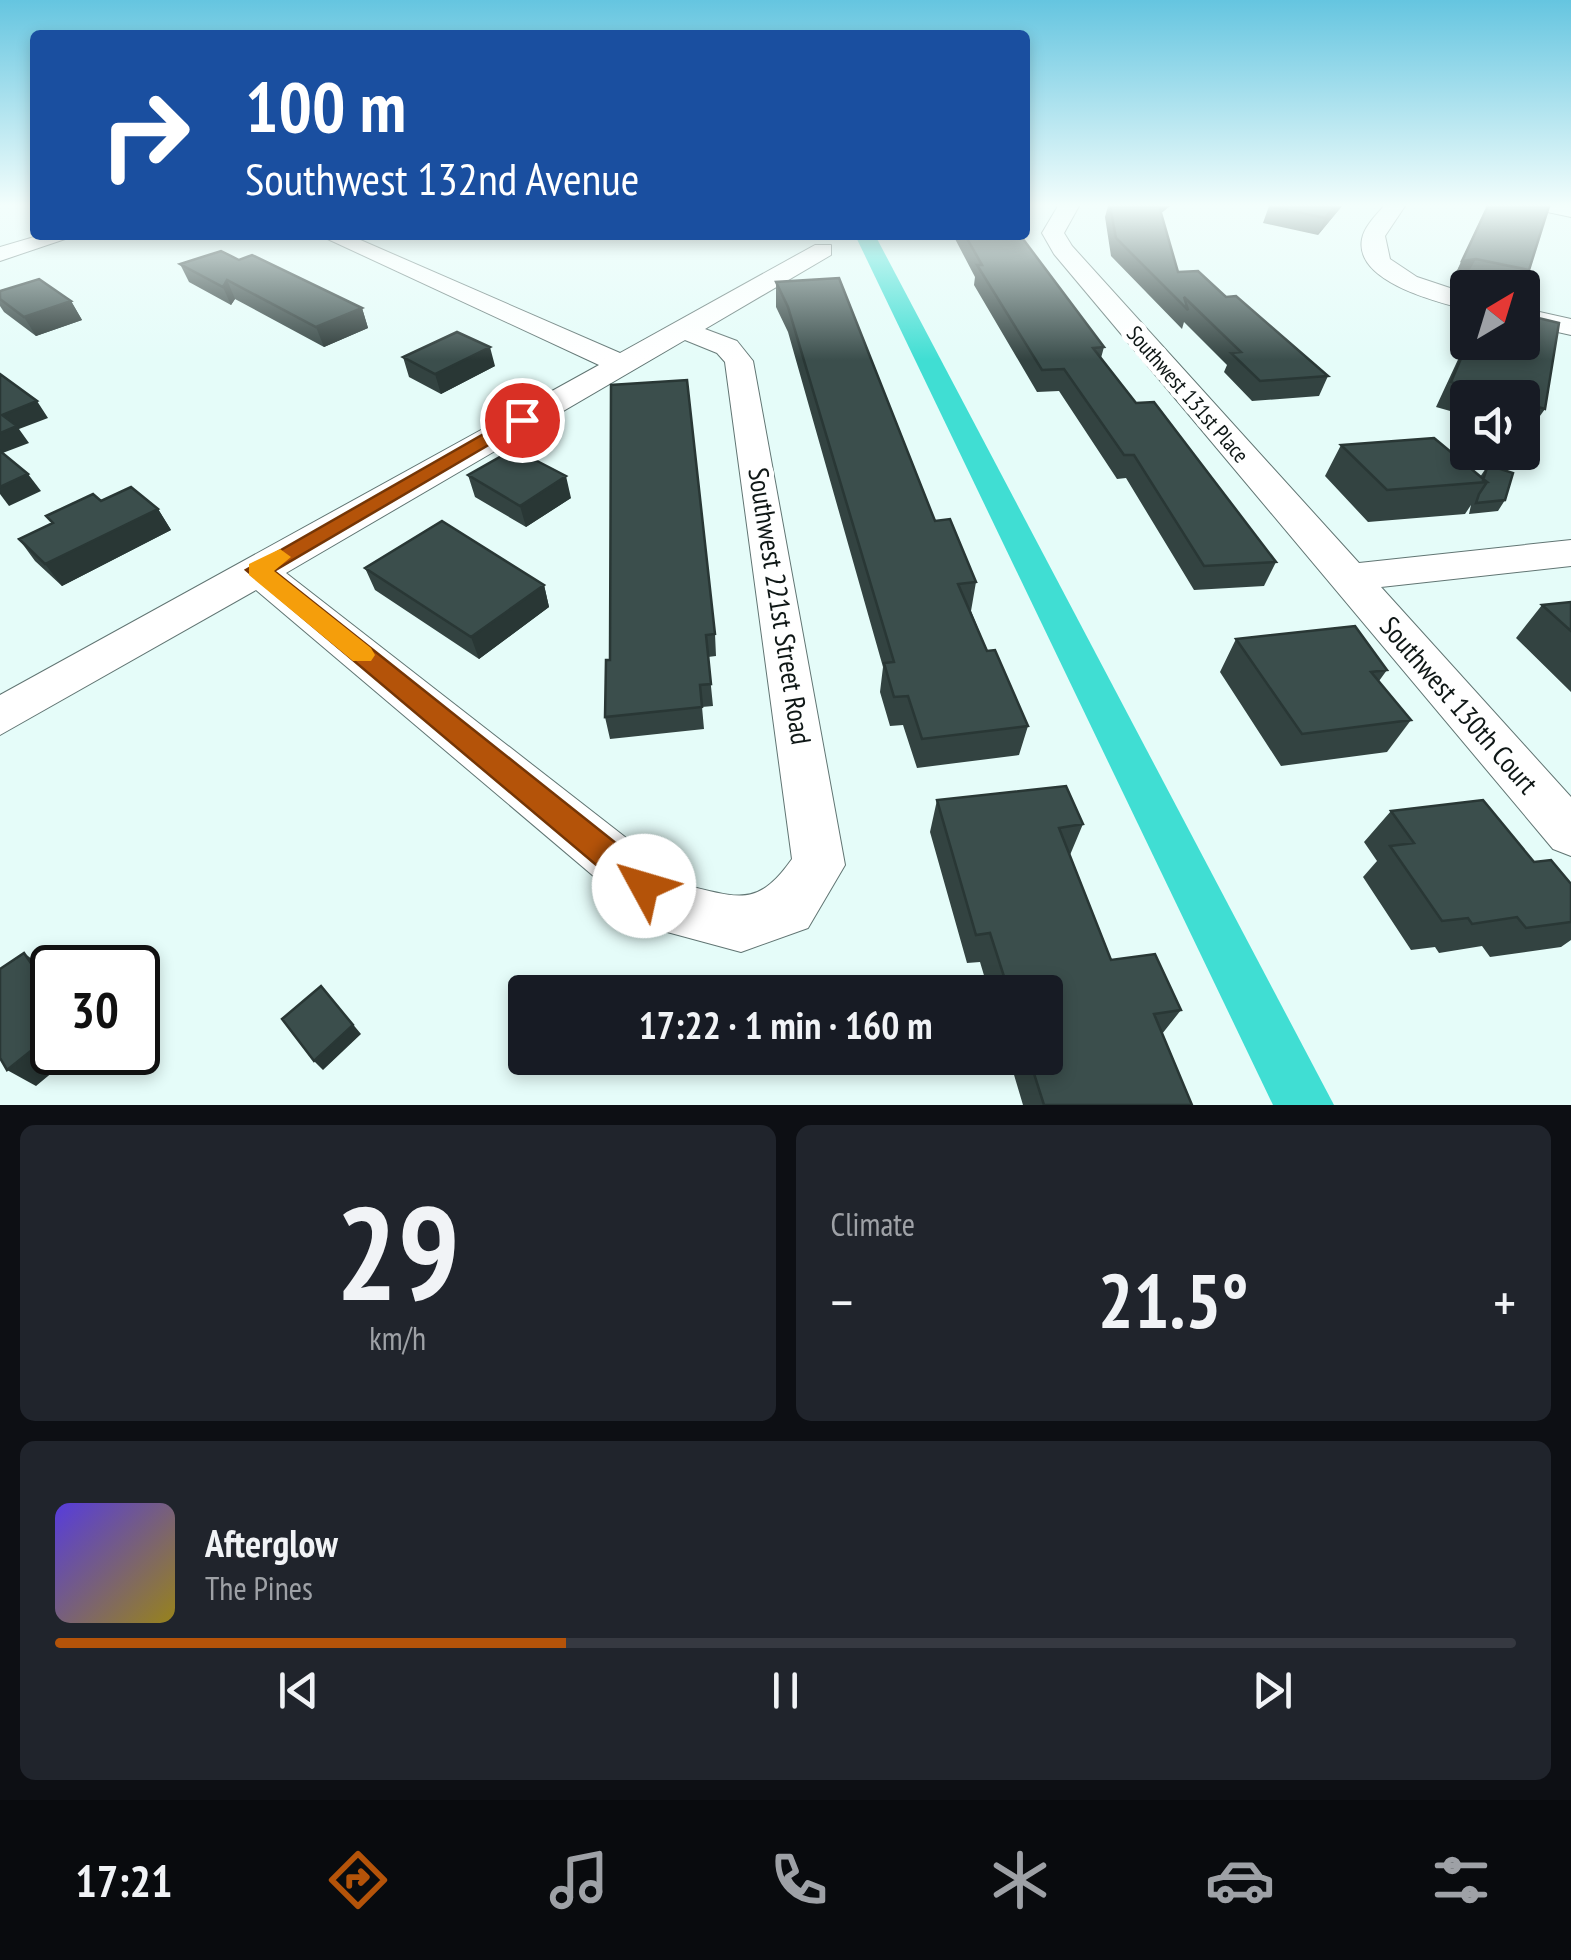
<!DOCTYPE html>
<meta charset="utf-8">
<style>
:root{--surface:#171b24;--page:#20242c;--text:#f1f3f6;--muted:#9ea1a6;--line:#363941;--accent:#b45309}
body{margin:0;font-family:"PT Sans Narrow",sans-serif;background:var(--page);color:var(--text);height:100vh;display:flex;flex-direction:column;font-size:38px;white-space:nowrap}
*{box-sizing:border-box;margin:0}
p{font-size:32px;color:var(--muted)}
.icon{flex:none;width:55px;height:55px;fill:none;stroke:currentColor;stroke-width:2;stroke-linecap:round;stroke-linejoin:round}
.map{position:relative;height:1105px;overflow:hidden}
.sheet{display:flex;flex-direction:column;gap:20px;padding:20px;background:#0d0f14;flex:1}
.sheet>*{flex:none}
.top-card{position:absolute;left:30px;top:30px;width:1000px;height:210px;border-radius:10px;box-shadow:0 5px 15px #0003;background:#1a4fa0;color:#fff;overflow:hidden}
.needle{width:65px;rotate:38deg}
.controls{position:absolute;left:1450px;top:270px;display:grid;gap:20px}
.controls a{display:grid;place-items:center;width:90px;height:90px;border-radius:10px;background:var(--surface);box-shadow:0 5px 15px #0003;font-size:50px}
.speed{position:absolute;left:30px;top:945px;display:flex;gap:20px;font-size:50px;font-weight:700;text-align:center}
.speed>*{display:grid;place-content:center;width:130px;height:130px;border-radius:50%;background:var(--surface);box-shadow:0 5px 15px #0003;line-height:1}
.speed .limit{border:5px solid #111;border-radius:15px;background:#fff;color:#111}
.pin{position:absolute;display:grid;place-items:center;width:85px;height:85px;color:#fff;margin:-42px;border:5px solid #fff;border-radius:50%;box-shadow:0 2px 10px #0007}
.me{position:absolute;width:110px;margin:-55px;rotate:309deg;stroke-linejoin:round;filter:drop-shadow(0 0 8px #0008)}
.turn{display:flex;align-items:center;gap:35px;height:210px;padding:0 50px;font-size:45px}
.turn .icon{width:130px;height:130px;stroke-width:2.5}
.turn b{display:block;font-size:70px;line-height:85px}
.big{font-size:75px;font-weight:700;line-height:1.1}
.sheet .widget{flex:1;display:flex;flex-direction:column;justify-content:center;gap:15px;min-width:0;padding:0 35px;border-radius:15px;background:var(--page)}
.sheet .dial{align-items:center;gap:0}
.dial b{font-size:130px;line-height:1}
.song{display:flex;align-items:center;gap:30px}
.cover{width:120px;height:120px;border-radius:15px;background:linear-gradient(135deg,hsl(250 70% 55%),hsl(50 70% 35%))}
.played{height:10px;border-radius:5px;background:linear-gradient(90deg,var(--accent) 35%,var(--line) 35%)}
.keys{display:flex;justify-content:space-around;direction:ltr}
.heat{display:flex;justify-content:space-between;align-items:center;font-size:55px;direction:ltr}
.sheet .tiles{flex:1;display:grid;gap:20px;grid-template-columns:1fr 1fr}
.widget:last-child{grid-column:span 2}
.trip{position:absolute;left:508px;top:975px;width:555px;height:100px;border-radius:10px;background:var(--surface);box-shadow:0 5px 15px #0003;font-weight:700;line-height:100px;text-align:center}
.dock{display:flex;height:160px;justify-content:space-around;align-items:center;background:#090b0e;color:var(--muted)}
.dock .icon{width:70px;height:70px}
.dock .current{color:var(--accent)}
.dock b{font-size:45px;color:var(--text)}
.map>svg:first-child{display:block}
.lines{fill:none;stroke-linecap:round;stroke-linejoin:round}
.canal{fill:#40ded3;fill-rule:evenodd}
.minor-casing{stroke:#617573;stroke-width:2}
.minor{fill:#fff;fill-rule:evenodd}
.wall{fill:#334341}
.shaded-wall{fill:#293735}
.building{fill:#3b4e4c;stroke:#293735;stroke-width:2.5}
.route{fill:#b45309;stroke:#753606;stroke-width:2.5}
.slow{fill:#f59e0b}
.labels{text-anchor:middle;stroke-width:10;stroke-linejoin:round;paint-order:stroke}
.far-street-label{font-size:22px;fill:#0f1716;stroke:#fff}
.street-label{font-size:28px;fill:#0f1716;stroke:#fff}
</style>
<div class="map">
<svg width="1571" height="1105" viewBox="0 0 1571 1105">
<rect width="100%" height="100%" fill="#e5fcf9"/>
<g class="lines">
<!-- canal -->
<path class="canal" d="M 855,235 L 875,235 L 1334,1105 L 1273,1105 Z"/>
<!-- minor casing -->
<g class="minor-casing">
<path id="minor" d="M 1058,206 L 1079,206 L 1064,233 L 1072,246 L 1359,563 L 1571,540 L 1571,566 L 1381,587 L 1571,797 L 1571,856 L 1553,849 L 1054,254 L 1042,233 Z
M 1384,206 L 1405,206 L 1385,236 L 1390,259 L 1417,277 L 1468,294 L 1468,310 C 1438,302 1354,282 1362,239 C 1364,227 1376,215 1384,206 Z
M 1534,206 L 1571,206 L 1571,217 L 1538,210 Z
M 41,235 L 77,235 L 0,261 L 0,247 Z
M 319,235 L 349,235 L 620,353 L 815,245 L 831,245 L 831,255 L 705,329 L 737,341 L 753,361 L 845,865 L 808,928 L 741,952 L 656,929 L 256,590 L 0,735 L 0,695 L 599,365 ZM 685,340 L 717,353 L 725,362 L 792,859 C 758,907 740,898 688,886 L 286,573 Z
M 1522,308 L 1571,319 L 1571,335 L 1522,324 Z"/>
</g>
<!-- minor -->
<use href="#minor" class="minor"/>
</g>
<!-- wall -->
<path class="wall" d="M 1108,206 L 1170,206 L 1161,213 L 1178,272 L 1226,297 L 1328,376 L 1319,396 L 1252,401 L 1224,372 L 1227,365 L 1184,322 L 1182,329 L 1111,256 L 1105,217 Z
M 1269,206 L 1342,206 L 1318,235 L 1263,223 Z
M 1487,206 L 1549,206 L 1529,270 L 1519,288 L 1466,276 L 1453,279 Z
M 953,235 L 1020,235 L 1104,347 L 1101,358 L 1136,403 L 1276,562 L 1264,586 L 1194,590 L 1126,478 L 1117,479 L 1059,391 L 1037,392 L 974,285 L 975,277 Z
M 239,260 L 362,308 L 368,328 L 324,347 L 235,299 L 231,305 L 189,282 L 180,264 Z
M 776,282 L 976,582 L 971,611 L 987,651 L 1028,726 L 1019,755 L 917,768 L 903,725 L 890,726 L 880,692 L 883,667 L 788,332 L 776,307 Z
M 0,291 L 71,301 L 82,320 L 36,336 L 4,312 L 0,306 Z
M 1468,338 L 1468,342 L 1522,342 L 1545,409 L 1527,434 L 1522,433 L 1522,398 L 1468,398 L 1468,416 L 1436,407 Z
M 403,357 L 495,366 L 441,394 L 409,377 Z
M 611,385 L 715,634 L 716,656 L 708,657 L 713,706 L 702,707 L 704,729 L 610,739 L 605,717 L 610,660 Z
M 1341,445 L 1480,477 L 1488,465 L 1505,500 L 1498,511 L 1469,514 L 1471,505 L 1465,514 L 1368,522 L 1325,476 Z
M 468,475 L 571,498 L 526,527 L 475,497 Z
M 101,501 L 158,509 L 171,530 L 62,586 L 35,561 L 19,539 L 52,523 L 46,516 Z
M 365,568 L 544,585 L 549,607 L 479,659 L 375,590 Z
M 1571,602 L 1571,692 L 1516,638 L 1542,605 Z
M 1236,639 L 1387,670 L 1379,681 L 1411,720 L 1387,752 L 1281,766 L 1220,672 Z
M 937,800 L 1083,824 L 1070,855 L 1111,960 L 1181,1010 L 1162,1034 L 1192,1105 L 1023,1105 L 1009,1058 L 1045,1058 L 1045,992 L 989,992 L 980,962 L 967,963 L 930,832 Z
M 1391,811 L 1534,862 L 1571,884 L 1571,940 L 1561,947 L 1490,957 L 1482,946 L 1439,953 L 1435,947 L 1411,950 L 1363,877 L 1377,861 L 1364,842 Z"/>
<!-- shaded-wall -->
<path class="shaded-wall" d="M 1158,206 L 1170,206 L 1154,219 Z
M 1335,206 L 1342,206 L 1318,235 L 1325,218 Z
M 1476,259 L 1466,276 L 1453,279 L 1462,261 Z
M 227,280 L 235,299 L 231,305 L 223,287 Z
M 71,301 L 82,320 L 36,336 L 24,317 Z
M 362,308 L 368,328 L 324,347 L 316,327 Z
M 490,347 L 495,366 L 441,394 L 435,374 Z
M 37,401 L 48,418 L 19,429 L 29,443 L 0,454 L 0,433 L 2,415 Z
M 28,474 L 41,491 L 9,506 L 0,494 L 0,487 Z
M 566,476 L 571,498 L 526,527 L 520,506 Z
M 158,509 L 171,530 L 62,586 L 45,564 Z
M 544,585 L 549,607 L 479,659 L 471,637 Z
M 24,953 L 49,972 L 52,976 L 52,994 Z
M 321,986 L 361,1034 L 323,1070 L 314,1061 Z
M 52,1034 L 52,1052 L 77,1052 L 36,1086 L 7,1070 Z"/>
<!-- building -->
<path class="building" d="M 1110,206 L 1159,206 L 1178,272 L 1198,271 L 1226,297 L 1236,296 L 1328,376 L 1260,381 L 1231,353 L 1241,352 L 1184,297 L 1188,310 L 1116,238 Z
M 1269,206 L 1335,206 L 1325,218 Z
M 1488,206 L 1549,206 L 1529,270 L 1476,259 L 1462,261 Z
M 965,235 L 1020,235 L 1104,347 L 1093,348 L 1136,403 L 1154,402 L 1276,562 L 1204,566 L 1134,455 L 1124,455 L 1064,369 L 1042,370 L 977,265 L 982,265 Z
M 221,251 L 239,260 L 252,255 L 362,308 L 316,327 L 227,280 L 223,287 L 180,264 Z
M 839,278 L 935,521 L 950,519 L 976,582 L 958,584 L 987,651 L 995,650 L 1028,726 L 922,739 L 908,696 L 894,697 L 884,663 L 894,662 L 788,307 L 776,282 Z
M 39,279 L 71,301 L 24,317 L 0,299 L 0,291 Z
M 1522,314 L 1559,323 L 1545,409 L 1522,402 L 1522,398 L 1506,398 L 1451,382 L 1468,342 L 1522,342 Z
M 457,332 L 490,347 L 435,374 L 403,357 Z
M 0,374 L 37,401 L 2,415 L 17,426 L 0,433 Z
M 687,380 L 715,634 L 706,635 L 711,684 L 700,685 L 702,707 L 605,717 L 606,660 L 610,660 L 611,385 Z
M 1434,438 L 1487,482 L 1387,490 L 1341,445 Z
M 514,449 L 566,476 L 520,506 L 468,475 Z
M 0,451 L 28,474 L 0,487 Z
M 1488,465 L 1513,473 L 1505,500 L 1476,503 L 1479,494 L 1487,482 L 1483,480 Z
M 131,487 L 158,509 L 45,564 L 19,539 L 53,523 L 46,516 L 93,494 L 101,501 Z
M 442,521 L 544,585 L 471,637 L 365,568 Z
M 1571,602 L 1571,631 L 1542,605 Z
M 1355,626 L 1387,670 L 1371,672 L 1411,720 L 1302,734 L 1236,639 Z
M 1066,786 L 1083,824 L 1059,828 L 1111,960 L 1155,954 L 1181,1010 L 1154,1014 L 1192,1105 L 1044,1105 L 1029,1058 L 1045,1058 L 1045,992 L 1009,992 L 990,933 L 976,935 L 937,800 Z
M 1483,800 L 1534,862 L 1551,860 L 1571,884 L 1571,922 L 1526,928 L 1517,917 L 1472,924 L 1468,918 L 1442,921 L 1390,846 L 1414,843 L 1391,811 Z
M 24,953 L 52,994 L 52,1034 L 7,1070 L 0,1058 L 0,969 Z
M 321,986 L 353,1025 L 314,1061 L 282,1019 Z"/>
<!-- sky -->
<linearGradient id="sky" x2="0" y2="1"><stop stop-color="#65c5e0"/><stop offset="0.57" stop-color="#f3fefc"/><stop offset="1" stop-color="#f3fefc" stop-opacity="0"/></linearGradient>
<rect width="1571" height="360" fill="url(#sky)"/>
<!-- route -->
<path class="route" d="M 515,416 L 531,420 L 274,571 L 656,875 L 660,886 L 656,896 L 644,901 L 633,896 L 246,570 Z"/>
<!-- slow -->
<path class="slow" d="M 280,549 L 291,557 L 274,571 L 371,648 L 375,655 L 371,661 L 353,661 L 249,575 L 249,564 Z"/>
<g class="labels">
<!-- far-street labels -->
<g class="far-street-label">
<text transform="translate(1188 394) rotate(49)" y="8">Southwest 131st Place</text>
</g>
<!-- street labels -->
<g class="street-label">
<text transform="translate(780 606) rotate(81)" y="10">Southwest 221st Street Road</text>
<text transform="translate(1459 705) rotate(49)" y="10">Southwest 130th Court</text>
</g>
</g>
</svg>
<div class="controls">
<a><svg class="needle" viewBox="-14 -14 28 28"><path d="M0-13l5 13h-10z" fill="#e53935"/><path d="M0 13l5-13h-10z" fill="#9ea1a6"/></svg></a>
<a><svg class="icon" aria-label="sound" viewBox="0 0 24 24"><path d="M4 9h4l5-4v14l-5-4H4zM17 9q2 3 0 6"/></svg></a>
</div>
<div class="speed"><div class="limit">30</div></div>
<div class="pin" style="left:522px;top:420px;background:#d93025"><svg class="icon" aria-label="arrive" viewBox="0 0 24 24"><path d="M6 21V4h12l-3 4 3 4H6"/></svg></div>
<svg class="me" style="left:644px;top:886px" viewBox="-20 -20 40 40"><circle r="19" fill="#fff"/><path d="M0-13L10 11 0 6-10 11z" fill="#b45309"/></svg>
<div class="trip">17:22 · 1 min · 160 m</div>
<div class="top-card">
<div class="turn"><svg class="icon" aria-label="right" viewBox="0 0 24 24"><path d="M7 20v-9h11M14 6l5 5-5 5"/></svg><div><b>100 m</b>Southwest 132nd Avenue</div></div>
</div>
</div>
<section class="sheet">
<div class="tiles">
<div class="widget dial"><b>29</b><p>km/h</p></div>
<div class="widget"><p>Climate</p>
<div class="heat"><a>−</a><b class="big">21.5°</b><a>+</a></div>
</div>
<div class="widget">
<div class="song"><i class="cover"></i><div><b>Afterglow</b><p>The Pines</p></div></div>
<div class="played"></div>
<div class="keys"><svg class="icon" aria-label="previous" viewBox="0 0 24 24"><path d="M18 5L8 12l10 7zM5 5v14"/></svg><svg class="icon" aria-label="pause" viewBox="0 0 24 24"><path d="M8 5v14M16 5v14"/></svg><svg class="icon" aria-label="next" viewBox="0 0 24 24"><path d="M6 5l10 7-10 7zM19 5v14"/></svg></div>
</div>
</div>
</section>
<nav class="dock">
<b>17:21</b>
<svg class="icon current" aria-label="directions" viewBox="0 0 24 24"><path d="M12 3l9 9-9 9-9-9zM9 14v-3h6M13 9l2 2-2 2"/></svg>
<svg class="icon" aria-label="music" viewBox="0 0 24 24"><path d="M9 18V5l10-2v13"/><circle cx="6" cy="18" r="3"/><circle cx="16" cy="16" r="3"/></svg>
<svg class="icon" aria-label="phone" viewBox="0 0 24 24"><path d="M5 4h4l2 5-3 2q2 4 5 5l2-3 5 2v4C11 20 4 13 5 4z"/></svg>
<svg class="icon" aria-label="climate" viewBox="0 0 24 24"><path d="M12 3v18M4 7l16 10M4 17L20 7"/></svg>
<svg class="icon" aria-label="car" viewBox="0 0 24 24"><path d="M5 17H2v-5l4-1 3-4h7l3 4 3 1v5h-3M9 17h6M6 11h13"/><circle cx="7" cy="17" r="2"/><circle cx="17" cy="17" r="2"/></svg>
<svg class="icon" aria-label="filters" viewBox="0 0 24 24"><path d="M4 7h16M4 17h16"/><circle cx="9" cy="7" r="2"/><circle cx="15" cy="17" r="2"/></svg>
</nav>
